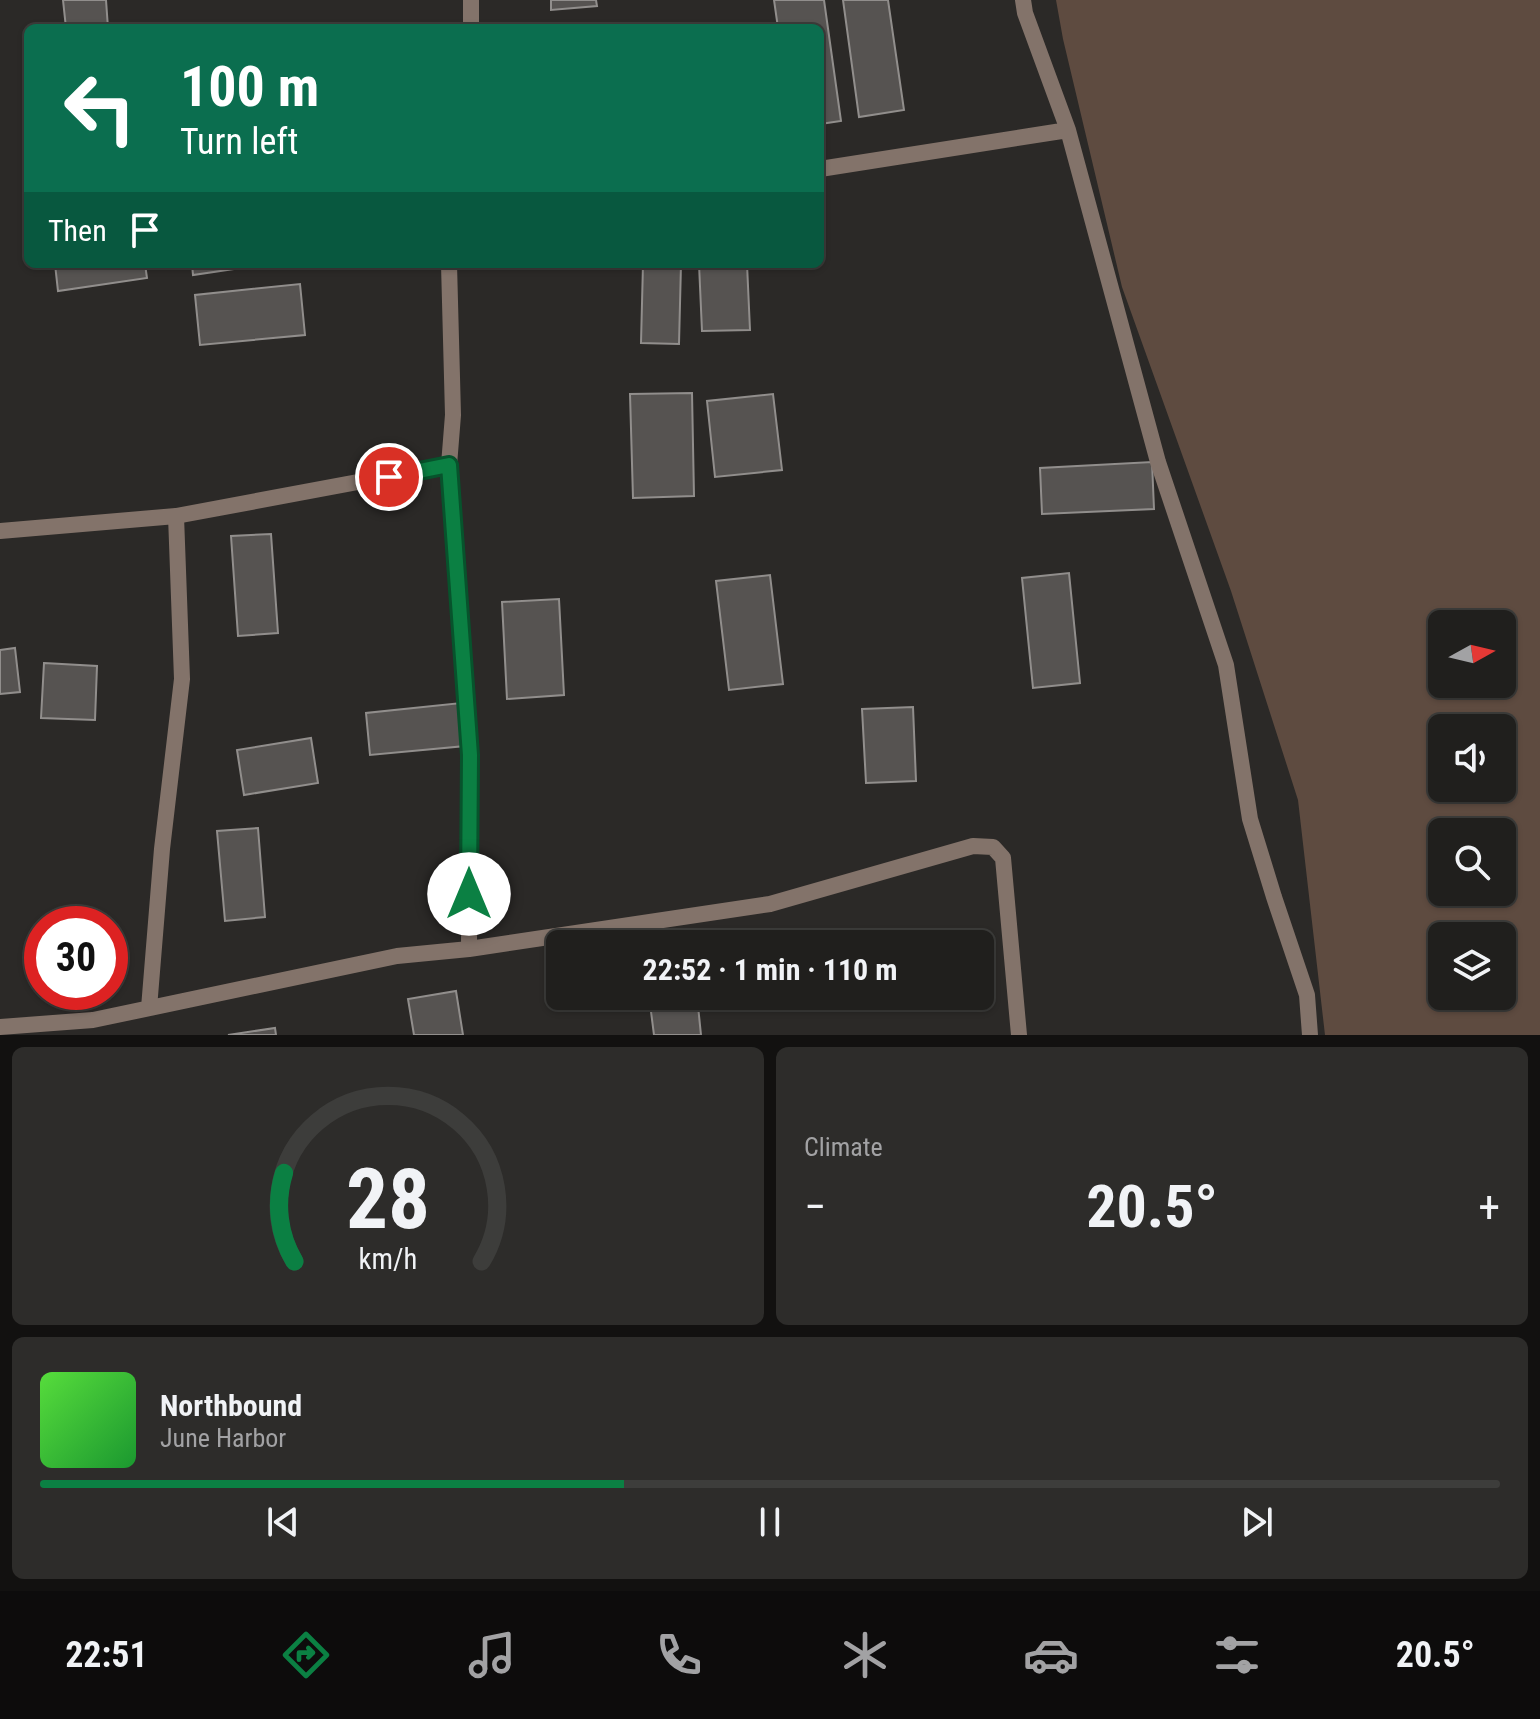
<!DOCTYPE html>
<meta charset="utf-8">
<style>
:root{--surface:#201f1d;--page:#2d2c2a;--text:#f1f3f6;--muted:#a2a2a4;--line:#3d3d3b;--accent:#0b8043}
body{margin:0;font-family:"Roboto Condensed",sans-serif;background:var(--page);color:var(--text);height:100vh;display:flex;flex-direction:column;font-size:30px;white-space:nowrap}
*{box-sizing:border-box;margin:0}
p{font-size:26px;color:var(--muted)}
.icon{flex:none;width:44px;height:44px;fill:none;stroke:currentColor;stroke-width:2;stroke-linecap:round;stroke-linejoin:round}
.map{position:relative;height:1035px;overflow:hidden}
.panel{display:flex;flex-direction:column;gap:12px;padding:12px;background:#121110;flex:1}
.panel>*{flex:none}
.banner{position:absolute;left:24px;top:24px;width:800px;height:244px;border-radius:12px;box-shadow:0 2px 6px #0004,0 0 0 2px var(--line);background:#0b6e4f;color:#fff;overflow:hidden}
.needle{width:52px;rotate:82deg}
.fabs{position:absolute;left:1428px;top:610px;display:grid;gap:16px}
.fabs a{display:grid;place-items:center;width:88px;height:88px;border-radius:12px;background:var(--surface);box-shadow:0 2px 6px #0004,0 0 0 2px var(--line);font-size:40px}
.speed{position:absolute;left:24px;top:906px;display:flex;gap:16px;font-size:40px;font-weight:700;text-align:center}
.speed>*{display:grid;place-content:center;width:104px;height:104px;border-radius:50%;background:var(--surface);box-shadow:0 2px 6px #0004,0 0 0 2px var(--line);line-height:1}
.speed .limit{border:12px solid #d22;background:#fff;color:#111}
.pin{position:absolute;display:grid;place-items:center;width:68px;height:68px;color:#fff;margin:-34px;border:4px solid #fff;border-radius:50%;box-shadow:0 2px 8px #0007}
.me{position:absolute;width:88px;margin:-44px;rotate:0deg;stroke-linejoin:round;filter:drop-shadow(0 0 6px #0008)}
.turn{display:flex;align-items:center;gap:28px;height:168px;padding:0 24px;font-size:36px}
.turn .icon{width:104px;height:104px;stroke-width:2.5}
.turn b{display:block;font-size:56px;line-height:68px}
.then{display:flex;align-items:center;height:76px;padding:0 24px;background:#0003;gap:16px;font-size:30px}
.big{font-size:60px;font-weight:700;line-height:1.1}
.panel .card{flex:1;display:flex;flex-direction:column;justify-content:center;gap:12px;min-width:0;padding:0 28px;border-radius:12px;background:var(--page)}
.panel .dial{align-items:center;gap:0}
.dial svg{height:208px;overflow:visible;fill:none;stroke:var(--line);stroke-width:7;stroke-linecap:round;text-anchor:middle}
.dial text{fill:var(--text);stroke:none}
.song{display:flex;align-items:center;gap:24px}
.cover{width:96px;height:96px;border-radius:12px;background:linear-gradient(135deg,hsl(110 70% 55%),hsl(130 70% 35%))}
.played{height:8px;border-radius:4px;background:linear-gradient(90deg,var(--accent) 40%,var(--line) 40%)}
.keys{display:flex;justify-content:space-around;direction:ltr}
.heat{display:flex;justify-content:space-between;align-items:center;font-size:44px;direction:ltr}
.panel .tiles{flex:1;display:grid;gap:12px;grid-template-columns:1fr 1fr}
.card:last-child{grid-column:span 2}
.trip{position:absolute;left:546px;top:930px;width:448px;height:80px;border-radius:12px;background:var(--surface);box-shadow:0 2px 6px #0004,0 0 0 2px var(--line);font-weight:700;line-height:80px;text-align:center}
.tab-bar{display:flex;height:128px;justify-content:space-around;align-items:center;background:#0d0c0c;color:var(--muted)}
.tab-bar .icon{width:56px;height:56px}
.tab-bar .current{color:var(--accent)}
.tab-bar b{font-size:36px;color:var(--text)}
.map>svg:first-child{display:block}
.green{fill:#5e4b40;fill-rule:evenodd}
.building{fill:#565351;stroke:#918e8c;stroke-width:2}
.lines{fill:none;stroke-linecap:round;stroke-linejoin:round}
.minor{stroke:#83736a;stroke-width:16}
.route-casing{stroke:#07532c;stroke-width:20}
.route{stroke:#0b8043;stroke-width:14}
</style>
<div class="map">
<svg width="1540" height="1035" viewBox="0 0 1540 1035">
<rect width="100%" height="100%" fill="#2b2927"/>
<!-- green -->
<path class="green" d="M 1056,0 L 1540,0 L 1540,1035 L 1325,1035 L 1298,800 L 1231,591 L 1122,287 L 1063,39 ZM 1442,624 L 1502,624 L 1502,684 L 1442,684 ZM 1442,728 L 1502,728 L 1502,788 L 1442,788 ZM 1442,832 L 1502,832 L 1502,892 L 1442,892 ZM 1442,936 L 1502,936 L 1502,996 L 1442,996 Z"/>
<!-- building -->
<path class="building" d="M 63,0 L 106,0 L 108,28 L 66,28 Z
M 551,0 L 596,0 L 597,6 L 551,10 Z
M 774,0 L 824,0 L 841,121 L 820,124 L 820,28 L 778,28 Z
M 843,0 L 888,0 L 904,110 L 859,117 Z
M 55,264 L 145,264 L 147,278 L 58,291 Z
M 192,264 L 268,264 L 193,275 Z
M 643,264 L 681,264 L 679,344 L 641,343 Z
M 699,264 L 747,264 L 750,330 L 702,331 Z
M 300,284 L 305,335 L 200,345 L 195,295 Z
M 692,393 L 694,496 L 633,498 L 630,394 Z
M 773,394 L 782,470 L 715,477 L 707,401 Z
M 1152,462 L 1154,509 L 1042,514 L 1040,468 Z
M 271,534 L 278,633 L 238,636 L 231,536 Z
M 1069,573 L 1080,683 L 1033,688 L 1022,578 Z
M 770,575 L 783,684 L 729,690 L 716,581 Z
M 559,599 L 564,695 L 507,699 L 502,602 Z
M 15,648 L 20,692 L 0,694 L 0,650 Z
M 44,663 L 97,666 L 95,720 L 41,718 Z
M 461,703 L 465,746 L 370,755 L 366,713 Z
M 913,707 L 916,781 L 866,783 L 862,709 Z
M 311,738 L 318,783 L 244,795 L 237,750 Z
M 258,828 L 265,917 L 225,921 L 217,831 Z
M 689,936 L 690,944 L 642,944 L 642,942 Z
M 456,991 L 463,1035 L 414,1035 L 408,999 Z
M 649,996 L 697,996 L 701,1035 L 654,1035 Z
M 275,1028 L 276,1035 L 228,1035 Z"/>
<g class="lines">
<!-- minor -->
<path class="minor" d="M 471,0 L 471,28
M 1023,0 L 1025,13 L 1068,130 L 1158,462 L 1226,665 L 1250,819 L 1274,897 L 1307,995 L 1310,1035
M 820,169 L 1068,130
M 449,264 L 453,415 L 449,465 L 470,755 L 469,949
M 0,531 L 176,516 L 449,465
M 149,1008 L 162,849 L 182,679 L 176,516
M 0,1027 L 93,1020 L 397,956 L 469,949 L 770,904 L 973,846 L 993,847 L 1003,858 L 1019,1035"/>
</g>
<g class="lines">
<!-- route casing -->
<g class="route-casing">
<path id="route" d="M 389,477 L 449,465 L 470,755 L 469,894"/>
</g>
<!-- route -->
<use href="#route" class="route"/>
</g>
</svg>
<div class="fabs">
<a><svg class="needle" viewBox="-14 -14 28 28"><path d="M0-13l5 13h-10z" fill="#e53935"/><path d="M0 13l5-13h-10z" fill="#a2a2a4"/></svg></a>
<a><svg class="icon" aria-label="sound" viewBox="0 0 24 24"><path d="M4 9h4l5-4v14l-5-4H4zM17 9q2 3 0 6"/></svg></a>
<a><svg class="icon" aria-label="search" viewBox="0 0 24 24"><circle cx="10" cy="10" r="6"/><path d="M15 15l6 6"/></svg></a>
<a><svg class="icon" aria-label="layers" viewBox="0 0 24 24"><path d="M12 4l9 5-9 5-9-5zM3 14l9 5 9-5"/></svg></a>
</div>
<div class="speed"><div class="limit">30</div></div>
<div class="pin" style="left:389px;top:477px;background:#d93025"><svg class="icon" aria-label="arrive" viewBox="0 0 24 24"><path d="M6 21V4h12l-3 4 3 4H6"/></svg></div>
<svg class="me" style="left:469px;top:894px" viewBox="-20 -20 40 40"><circle r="19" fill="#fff"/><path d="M0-13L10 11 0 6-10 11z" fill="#0b8043"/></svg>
<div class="trip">22:52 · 1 min · 110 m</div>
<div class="banner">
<div class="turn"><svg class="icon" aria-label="left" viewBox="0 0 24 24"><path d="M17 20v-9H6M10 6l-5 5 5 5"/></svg><div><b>100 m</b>Turn left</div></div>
<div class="then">Then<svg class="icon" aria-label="arrive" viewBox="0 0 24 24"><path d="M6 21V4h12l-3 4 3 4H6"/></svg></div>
</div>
</div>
<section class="panel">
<div class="tiles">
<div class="card dial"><svg viewBox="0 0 100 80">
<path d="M14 69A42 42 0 1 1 86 69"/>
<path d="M14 69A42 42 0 0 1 10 35" stroke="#0b8043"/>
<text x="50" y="56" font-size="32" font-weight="700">28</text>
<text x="50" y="72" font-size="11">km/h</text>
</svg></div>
<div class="card"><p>Climate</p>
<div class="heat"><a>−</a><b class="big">20.5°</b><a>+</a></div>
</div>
<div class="card">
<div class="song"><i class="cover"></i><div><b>Northbound</b><p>June Harbor</p></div></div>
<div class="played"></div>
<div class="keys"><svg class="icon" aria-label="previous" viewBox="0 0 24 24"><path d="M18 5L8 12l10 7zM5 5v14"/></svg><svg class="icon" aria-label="pause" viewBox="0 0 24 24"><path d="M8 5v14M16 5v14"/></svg><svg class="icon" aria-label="next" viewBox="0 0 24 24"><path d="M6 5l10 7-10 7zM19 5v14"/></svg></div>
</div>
</div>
</section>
<nav class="tab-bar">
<b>22:51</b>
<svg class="icon current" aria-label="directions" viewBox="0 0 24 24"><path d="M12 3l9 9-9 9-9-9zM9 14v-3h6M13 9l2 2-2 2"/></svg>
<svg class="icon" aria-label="music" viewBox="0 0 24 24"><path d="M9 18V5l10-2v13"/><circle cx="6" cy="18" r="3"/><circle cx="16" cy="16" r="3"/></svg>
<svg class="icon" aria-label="phone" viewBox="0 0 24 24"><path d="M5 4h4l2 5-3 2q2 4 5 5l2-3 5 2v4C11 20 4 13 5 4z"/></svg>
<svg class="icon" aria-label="climate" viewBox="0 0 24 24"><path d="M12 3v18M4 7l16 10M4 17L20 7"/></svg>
<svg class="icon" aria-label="car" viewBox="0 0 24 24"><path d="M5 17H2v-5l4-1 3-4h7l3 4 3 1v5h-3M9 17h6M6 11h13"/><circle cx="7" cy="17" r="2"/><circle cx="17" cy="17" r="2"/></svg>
<svg class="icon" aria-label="filters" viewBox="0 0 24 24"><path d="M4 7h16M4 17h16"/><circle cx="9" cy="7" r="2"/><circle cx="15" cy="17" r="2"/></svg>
<b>20.5°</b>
</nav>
